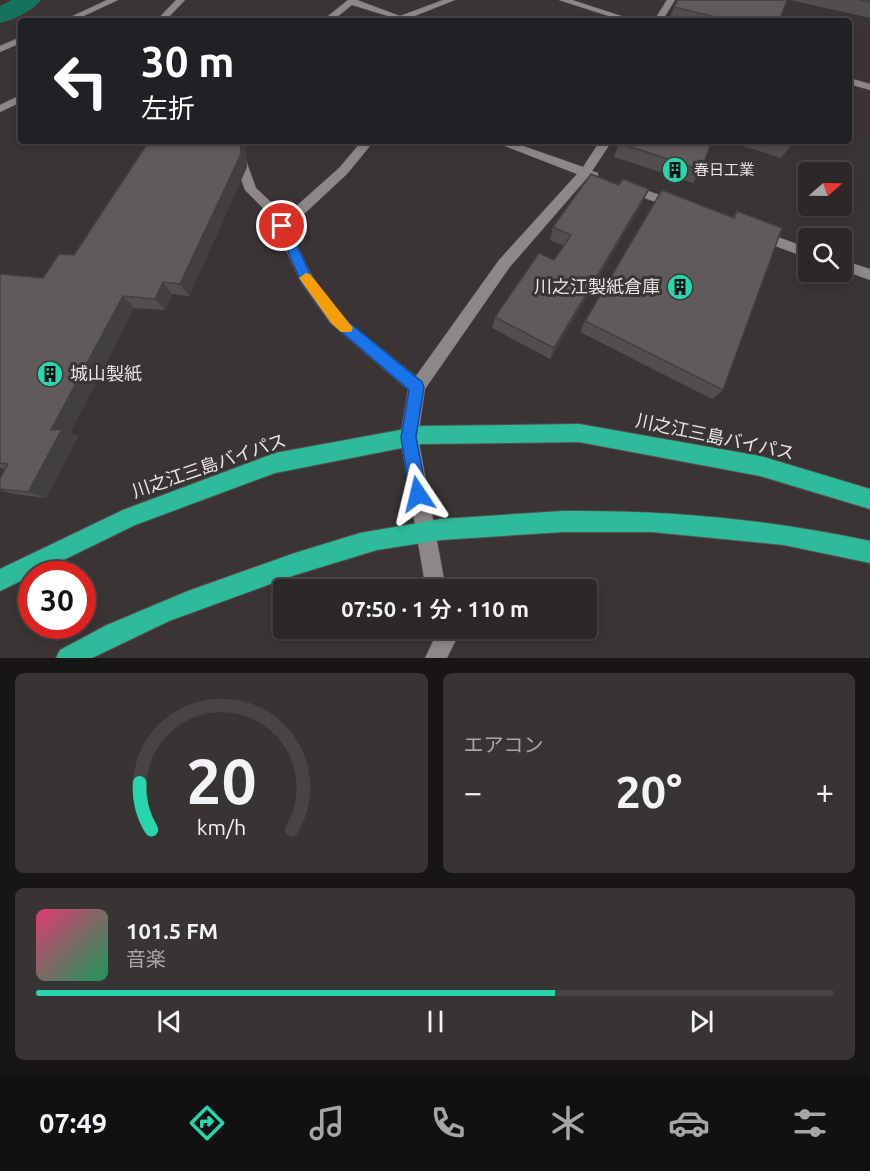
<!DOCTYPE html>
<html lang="ja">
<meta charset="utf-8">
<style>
:root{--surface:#2c2827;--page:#383433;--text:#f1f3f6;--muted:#a6a6a7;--line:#484444;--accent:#29d5ac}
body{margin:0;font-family:Ubuntu,"Noto Sans JP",sans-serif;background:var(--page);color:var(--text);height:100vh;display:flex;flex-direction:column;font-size:22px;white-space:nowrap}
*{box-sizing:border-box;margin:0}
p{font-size:20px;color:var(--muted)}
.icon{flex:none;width:33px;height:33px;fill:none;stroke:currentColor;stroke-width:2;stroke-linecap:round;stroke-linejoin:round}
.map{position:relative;height:658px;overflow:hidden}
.side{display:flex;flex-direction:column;gap:15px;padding:15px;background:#181615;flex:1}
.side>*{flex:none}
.top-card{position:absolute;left:18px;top:18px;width:834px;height:126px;border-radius:6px;box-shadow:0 3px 9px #0003,0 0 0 2px var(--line);background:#202124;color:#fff;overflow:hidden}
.needle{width:39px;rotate:70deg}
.tools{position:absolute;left:798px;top:162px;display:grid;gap:12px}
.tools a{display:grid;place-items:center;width:54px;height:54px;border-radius:6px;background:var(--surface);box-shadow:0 3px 9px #0003,0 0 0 2px var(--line);font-size:30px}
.speed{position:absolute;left:18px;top:561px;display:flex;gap:12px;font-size:30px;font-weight:700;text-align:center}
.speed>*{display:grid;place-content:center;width:78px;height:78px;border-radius:50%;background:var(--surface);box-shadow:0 3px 9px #0003,0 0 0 2px var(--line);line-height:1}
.speed .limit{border:9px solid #d22;background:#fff;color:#111}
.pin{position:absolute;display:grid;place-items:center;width:51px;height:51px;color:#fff;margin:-26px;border:3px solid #fff;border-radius:50%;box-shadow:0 2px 6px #0007}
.me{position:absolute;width:66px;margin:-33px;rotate:350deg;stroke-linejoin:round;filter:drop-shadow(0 0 4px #0008)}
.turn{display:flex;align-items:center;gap:21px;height:126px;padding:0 24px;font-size:27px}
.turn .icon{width:78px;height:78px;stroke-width:2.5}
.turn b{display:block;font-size:42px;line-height:51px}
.big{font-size:45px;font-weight:600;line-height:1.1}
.side .tile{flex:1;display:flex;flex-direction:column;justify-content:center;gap:9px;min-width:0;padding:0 21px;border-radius:9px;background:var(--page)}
.side .dial{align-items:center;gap:0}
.dial svg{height:156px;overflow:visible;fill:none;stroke:var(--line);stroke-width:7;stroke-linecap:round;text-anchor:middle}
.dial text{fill:var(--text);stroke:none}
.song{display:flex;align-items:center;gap:18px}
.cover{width:72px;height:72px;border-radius:9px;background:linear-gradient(135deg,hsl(340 70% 55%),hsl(150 70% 35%))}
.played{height:6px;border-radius:3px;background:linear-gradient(90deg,var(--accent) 65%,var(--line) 65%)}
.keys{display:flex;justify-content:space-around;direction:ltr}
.heat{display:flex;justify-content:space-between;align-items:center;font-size:33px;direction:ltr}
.side .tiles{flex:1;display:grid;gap:15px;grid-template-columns:1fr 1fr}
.tile:last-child{grid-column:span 2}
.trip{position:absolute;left:273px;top:579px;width:324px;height:60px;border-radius:6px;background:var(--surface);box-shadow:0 3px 9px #0003,0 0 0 2px var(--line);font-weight:600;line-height:60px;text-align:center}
.tab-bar{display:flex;height:96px;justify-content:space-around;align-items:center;background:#121010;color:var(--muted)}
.tab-bar .icon{width:42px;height:42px}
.tab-bar .selected{color:var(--accent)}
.tab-bar b{font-size:27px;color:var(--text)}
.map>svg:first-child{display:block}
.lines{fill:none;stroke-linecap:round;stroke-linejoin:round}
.river{fill:#15725c;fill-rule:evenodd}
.minor-casing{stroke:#555150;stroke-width:1}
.trunk-casing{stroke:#555150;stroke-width:2}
.minor{fill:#8d8887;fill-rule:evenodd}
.trunk{fill:#2ebb9c;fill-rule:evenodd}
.wall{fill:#524e4d}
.shaded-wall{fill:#42403f}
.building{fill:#5f5b5a;stroke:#42403f;stroke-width:1.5}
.route{fill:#1a73e8;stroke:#114b97;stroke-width:1.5}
.slow{fill:#f59e0b}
.labels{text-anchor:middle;stroke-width:6;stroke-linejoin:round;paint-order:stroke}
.far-poi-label{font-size:15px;fill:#e8e6e5;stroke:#3a3534;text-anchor:start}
.poi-label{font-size:18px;fill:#e8e6e5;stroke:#3a3534;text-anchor:end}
.street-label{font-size:18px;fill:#e8e6e5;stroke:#3a3534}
</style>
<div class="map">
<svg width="870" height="658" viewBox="0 0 870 658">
<rect width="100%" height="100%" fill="#3a3534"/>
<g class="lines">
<!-- river -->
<path class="river" d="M 12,0 L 41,0 C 33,11 13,20 0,23 L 0,6 Z"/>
<!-- minor casing -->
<g class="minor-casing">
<path id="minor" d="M 107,0 L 118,0 L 73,21 L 62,21 Z
M 176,0 L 185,0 L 165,21 L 156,21 Z
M 348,0 L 357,0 L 400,16 L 443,0 L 455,0 L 402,21 L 394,21 L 391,17 L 352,5 L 332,21 L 322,21 Z
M 559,0 L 572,0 L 637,21 L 624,21 Z
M 667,0 L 675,0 L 662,21 L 654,21 Z
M 21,37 L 21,43 L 0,52 L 0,46 Z
M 849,78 L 870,84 L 870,90 L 849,84 Z
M 21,95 L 21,102 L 0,112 L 0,105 Z
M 227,141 L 239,141 L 256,188 L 274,205 L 283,218 L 339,168 L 362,141 L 374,141 L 347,174 L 289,228 L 312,276 L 340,315 L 416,376 L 499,260 L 577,174 L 492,141 L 509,141 L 583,167 L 600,141 L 612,141 L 592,171 L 598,173 L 598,179 L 587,178 L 509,268 L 425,389 L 418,437 L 446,590 L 426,590 L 400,437 L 408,390 L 330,323 L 301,283 L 276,228 L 266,211 L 245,190 Z
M 628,184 L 680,202 L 682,205 L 676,209 L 624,191 L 622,188 Z
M 761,231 L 808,248 L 808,258 L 756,239 L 754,236 L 756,233 Z
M 842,260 L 870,269 L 870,280 L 842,270 Z
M 435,628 L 456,628 L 458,636 L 447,658 L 425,658 L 436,635 Z"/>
</g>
<!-- trunk casing -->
<g class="trunk-casing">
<path id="trunk" d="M 579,424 L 760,456 L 870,489 L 870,509 L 760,476 L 579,442 L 422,444 L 275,473 L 135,525 L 0,591 L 0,569 L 123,510 L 275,453 L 422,426 Z
M 563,511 C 667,510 768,519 870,541 L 870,563 L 784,545 L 652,532 L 563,532 L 441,540 L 377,550 L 295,575 L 169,621 L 92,658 L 56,658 L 60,650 L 107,625 L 188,591 L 295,553 L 360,533 L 441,519 Z"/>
</g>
<!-- minor -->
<use href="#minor" class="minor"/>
<!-- trunk -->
<use href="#trunk" class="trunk"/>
</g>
<!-- wall -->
<path class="wall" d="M 790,0 L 870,0 L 870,18 Z
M 674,7 L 779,21 L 669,20 Z
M 149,141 L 243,141 L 245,145 L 247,167 L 189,296 L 172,294 L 165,310 L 134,308 L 70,433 L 78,437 L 46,498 L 14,494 L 0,490 L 0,478 L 5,469 L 0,468 L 0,274 L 43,278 L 74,255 Z
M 727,141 L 792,141 L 792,144 L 781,158 Z
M 619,143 L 701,170 L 693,183 L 614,157 Z
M 643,202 L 550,359 L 492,328 L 495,317 L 554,260 L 564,246 L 550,240 L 553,227 Z
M 737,211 L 723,390 L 712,399 L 580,332 L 585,321 L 732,217 Z"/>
<!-- shaded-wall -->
<path class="shaded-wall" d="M 240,141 L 243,141 L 245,145 L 247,167 L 189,296 L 180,284 Z
M 649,189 L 643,202 L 550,359 L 554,348 Z
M 163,282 L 172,294 L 165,310 L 155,299 Z
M 123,296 L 134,308 L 70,433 L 78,437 L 46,498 L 28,492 L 51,430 Z"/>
<!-- building -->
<path class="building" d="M 678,0 L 787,0 L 779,21 L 732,21 L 674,7 Z
M 859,0 L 870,0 L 870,2 Z
M 149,141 L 240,141 L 241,154 L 180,284 L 163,282 L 155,299 L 123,296 L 51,430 L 62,429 L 28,492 L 0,489 L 0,478 L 8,464 L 0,463 L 0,274 L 43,278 L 59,254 L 74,255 Z
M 620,141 L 712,141 L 701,170 L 619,143 Z
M 781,141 L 792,141 L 792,144 Z
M 591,174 L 619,185 L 623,179 L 649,189 L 554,348 L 495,317 L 539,253 L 554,260 L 571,235 L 553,227 Z
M 662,190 L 734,218 L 737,211 L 782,228 L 723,390 L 585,321 Z"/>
<!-- route -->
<path class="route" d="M 282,222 L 288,226 L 311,276 L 340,315 L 422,382 L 424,387 L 416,437 L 427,494 L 424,500 L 418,503 L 412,500 L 410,494 L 401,437 L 409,390 L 331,323 L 301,282 L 277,226 Z"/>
<!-- slow -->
<path class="slow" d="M 306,273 L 310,274 L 353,328 L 351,332 L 341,332 L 331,323 L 299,278 Z"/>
<!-- icons -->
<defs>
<g id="building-disc" transform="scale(1.35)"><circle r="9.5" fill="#29d5ac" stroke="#3a3534"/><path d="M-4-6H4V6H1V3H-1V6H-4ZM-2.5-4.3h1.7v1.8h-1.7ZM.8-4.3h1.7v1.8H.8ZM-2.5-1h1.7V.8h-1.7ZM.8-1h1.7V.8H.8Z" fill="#111"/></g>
</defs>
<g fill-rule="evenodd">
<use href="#building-disc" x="675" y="170"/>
<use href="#building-disc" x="680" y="287"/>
<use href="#building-disc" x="50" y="374"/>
</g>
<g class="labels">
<!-- far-poi labels -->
<g class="far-poi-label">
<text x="694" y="175">春日工業</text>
</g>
<!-- poi labels -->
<g class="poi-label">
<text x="660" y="293">川之江製紙倉庫</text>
<text x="70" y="380" text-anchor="start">城山製紙</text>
</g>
<!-- street labels -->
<g class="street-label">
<text transform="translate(715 437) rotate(12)" y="6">川之江三島バイパス</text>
<text transform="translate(209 466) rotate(-19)" y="6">川之江三島バイパス</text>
</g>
</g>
</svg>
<div class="tools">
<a><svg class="needle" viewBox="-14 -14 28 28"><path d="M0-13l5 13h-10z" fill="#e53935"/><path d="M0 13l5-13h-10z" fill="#a6a6a7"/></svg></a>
<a><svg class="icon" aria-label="search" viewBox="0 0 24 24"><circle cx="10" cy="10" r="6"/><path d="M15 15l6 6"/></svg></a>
</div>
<div class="speed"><div class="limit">30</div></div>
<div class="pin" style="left:282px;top:226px;background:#d93025"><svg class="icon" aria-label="arrive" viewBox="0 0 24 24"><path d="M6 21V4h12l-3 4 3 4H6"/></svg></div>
<svg class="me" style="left:418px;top:494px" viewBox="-20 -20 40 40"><path d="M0-17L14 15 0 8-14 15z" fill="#1a73e8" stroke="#fff" stroke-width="4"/></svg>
<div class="trip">07:50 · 1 分 · 110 m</div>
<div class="top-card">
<div class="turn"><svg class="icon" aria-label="left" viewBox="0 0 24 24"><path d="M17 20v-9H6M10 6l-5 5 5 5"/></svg><div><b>30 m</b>左折</div></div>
</div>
</div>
<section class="side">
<div class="tiles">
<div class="tile dial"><svg viewBox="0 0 100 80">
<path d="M14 69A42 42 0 1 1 86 69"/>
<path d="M14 69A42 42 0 0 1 8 45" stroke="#29d5ac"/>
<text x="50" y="56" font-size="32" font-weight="700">20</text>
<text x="50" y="72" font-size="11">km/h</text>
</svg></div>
<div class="tile"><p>エアコン</p>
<div class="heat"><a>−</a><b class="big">20°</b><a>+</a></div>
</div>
<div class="tile">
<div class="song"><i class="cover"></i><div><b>101.5 FM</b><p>音楽</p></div></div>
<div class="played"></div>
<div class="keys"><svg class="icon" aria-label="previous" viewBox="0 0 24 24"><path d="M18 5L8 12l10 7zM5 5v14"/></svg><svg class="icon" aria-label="pause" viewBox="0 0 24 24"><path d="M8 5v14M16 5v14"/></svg><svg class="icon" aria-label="next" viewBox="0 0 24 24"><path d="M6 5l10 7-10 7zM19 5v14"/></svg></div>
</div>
</div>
</section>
<nav class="tab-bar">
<b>07:49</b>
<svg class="icon selected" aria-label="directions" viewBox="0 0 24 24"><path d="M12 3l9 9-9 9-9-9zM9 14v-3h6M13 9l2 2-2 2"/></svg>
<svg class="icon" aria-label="music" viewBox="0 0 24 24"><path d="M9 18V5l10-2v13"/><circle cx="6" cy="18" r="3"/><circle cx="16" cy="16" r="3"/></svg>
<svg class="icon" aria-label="phone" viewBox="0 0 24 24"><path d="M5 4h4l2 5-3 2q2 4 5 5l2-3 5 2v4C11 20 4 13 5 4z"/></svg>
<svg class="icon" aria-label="climate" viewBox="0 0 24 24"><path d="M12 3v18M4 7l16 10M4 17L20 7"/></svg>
<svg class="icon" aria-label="car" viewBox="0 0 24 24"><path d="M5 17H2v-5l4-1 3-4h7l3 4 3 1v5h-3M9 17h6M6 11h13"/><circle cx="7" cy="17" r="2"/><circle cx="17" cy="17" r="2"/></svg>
<svg class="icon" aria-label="filters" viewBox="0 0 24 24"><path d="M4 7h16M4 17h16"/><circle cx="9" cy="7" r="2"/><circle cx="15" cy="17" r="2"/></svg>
</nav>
